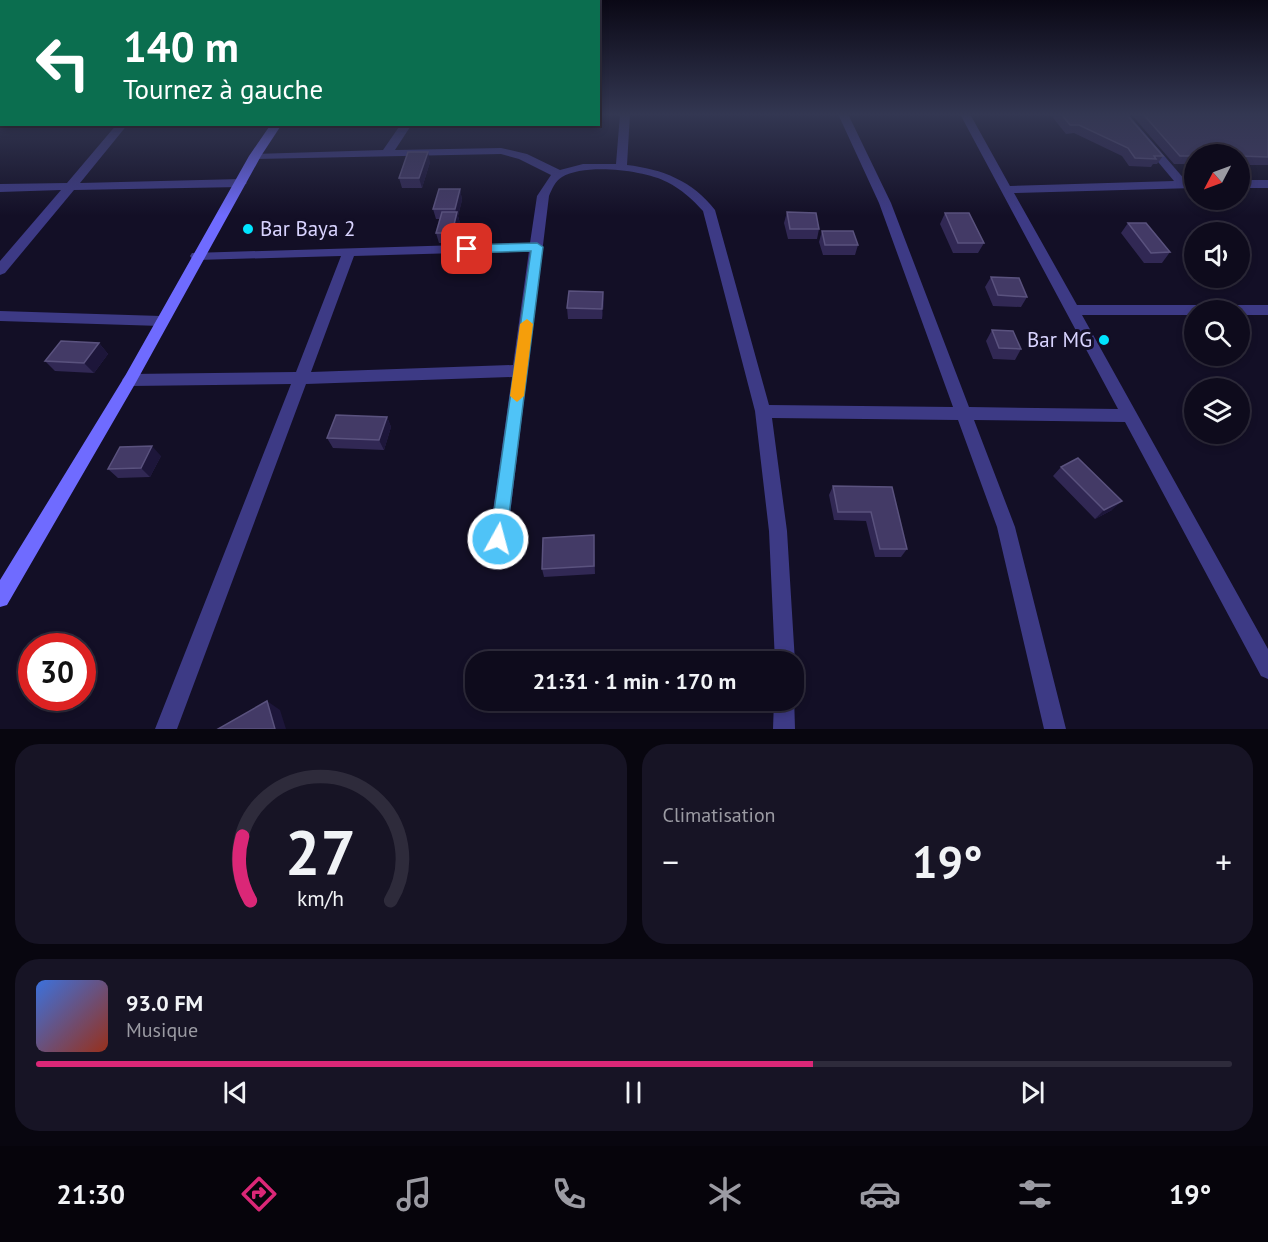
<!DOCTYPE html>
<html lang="fr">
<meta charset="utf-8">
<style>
:root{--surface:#0e0b1c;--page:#171425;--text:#f1f3f6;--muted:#9b9ba3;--line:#2e2b3b;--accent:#db2777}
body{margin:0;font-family:"PT Sans",sans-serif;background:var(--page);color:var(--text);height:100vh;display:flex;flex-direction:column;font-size:22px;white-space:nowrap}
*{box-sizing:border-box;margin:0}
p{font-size:20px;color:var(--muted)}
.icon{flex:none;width:33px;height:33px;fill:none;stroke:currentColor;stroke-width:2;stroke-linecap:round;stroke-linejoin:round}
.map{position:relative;height:729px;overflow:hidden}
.side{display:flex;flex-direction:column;gap:15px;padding:15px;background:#08060f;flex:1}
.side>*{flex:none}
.top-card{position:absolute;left:0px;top:0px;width:600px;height:126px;box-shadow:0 3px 9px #0003,0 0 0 2px var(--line);background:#0b6e4f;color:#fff;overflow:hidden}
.needle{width:39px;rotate:229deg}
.controls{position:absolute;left:1184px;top:144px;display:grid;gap:12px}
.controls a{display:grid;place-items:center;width:66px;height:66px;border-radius:50%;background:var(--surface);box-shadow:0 3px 9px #0003,0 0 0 2px var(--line);font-size:30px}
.speed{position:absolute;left:18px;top:633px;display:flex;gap:12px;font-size:30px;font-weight:700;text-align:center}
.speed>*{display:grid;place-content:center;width:78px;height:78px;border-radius:50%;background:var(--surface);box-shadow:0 3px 9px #0003,0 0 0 2px var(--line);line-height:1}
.speed .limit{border:9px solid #d22;background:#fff;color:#111}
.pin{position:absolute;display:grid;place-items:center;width:51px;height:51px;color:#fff;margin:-26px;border-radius:12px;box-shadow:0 3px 9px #0006}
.me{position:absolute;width:66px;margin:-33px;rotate:7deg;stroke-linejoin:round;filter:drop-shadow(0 0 4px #0008)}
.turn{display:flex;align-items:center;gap:21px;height:126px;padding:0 24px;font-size:27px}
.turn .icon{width:78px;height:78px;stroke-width:2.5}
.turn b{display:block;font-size:42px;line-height:51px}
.big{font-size:45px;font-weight:800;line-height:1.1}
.side .tile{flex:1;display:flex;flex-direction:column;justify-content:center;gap:9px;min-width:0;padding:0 21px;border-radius:24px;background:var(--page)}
.side .dial{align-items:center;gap:0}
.dial svg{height:156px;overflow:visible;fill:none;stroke:var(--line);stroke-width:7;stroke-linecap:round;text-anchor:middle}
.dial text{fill:var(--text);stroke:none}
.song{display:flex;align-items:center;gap:18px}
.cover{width:72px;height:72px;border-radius:9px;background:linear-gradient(135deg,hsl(220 70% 55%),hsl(10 70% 35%))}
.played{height:6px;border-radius:3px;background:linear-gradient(90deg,var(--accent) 65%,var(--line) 65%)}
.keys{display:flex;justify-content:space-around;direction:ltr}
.heat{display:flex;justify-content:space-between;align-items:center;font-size:33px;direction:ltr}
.side .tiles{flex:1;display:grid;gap:15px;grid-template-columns:1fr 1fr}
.tile:last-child{grid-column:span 2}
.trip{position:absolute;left:465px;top:651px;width:339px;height:60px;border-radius:24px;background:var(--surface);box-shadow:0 3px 9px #0003,0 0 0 2px var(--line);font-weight:800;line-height:60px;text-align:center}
.dock{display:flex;height:96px;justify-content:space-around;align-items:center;background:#06040b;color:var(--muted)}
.dock .icon{width:42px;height:42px}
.dock .active{color:var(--accent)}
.dock b{font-size:27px;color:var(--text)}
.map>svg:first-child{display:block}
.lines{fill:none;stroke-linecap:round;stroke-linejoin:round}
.street{fill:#3d3a85;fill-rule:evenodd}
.secondary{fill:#6f6bff;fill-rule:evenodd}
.wall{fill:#312854}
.shaded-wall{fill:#1d163a}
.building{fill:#433a66;stroke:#5a527e;stroke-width:1.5}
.route{fill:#4fc3f7;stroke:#337fa1;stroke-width:1.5}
.slow{fill:#f59e0b}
.poi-dot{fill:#00e5ff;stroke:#130f26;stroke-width:2}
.labels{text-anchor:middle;stroke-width:6;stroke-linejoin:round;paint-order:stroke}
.poi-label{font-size:21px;fill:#d9d4ff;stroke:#130f26;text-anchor:start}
</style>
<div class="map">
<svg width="1268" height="729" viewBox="0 0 1268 729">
<rect width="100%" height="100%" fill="#130f26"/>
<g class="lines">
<!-- street -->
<path class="street" d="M 620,114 L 630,114 L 627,165 C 662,169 693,181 715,210 L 769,405 L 953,407 L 879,203 L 838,114 L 848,114 L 891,203 L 969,407 L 1118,409 L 960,114 L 970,114 L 1010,186 L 1174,181 L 1118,114 L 1128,114 L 1186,181 L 1194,180 L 1194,188 L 1014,193 L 1077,305 L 1268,305 L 1268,315 L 1239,315 L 1239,310 L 1194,310 L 1194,315 L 1082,315 L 1268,649 L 1268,679 L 1261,676 L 1125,422 L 974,420 L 1015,527 L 1066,729 L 1044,729 L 997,527 L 958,420 L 772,418 L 787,531 L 795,662 L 794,666 L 794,662 L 775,662 L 769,531 L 755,411 L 703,211 C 693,200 681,189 667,182 C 644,170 585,163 562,177 C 555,181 552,189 549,196 L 507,539 L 504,545 L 498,547 L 492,545 L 489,539 L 512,377 L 306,384 L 177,729 L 155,729 L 291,384 L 130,386 L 125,384 L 122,380 L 125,376 L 130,374 L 296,372 L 341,256 L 197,260 L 192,259 L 190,256 L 192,253 L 530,243 L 537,196 L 551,175 L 519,159 L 501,154 L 255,159 L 251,158 L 251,154 L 383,150 L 401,124 L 412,124 L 395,150 L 501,148 L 527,154 L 560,170 L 583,164 L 616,164 ZM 529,251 L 513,365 L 311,372 L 354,256 Z
M 117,124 L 128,124 L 80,183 L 241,179 L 247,183 L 241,187 L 74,190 L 5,273 L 0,275 L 0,261 L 61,190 L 0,192 L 0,184 L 67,183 Z
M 1239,180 L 1268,180 L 1268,188 L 1239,188 Z
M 0,311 L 161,316 L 168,321 L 161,326 L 0,321 Z
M 794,695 L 795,729 L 773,729 L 774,700 L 794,700 Z"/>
<!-- secondary -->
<path class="secondary" d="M 271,124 L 282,124 L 261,156 L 135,384 L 7,605 L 0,607 L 0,580 L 125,376 L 249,156 Z"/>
</g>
<!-- wall -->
<path class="wall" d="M 1050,114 L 1126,114 L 1163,156 L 1157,164 L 1153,164 L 1151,167 L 1129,166 L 1122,156 L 1074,133 L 1066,134 Z
M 1131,114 L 1268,114 L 1268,165 L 1239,165 L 1239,154 L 1194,154 L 1194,164 L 1174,164 Z
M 430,162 L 422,188 L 402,188 L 399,178 Z
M 460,189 L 462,200 L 458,216 L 460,223 L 455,243 L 439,243 L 436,233 L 440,219 L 436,219 L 433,209 Z
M 787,212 L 819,229 L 817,239 L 788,239 L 784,223 Z
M 945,213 L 984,243 L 978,253 L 953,253 L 940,224 Z
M 1128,223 L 1170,252 L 1162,263 L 1144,263 L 1121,233 Z
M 822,231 L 858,245 L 855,255 L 823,255 L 819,242 Z
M 991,277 L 1027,297 L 1021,307 L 993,306 L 985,287 Z
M 603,292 L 604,302 L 602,319 L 568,319 L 567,308 Z
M 992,330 L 1021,349 L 1015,360 L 993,359 L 986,341 Z
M 99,343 L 108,354 L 94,373 L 55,371 L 45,361 Z
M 387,417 L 391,427 L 384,450 L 333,448 L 327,438 Z
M 161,456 L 150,477 L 118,478 L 108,469 Z
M 1061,467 L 1112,510 L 1095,519 L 1053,476 Z
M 833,486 L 892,487 L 907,549 L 901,557 L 875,557 L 866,521 L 834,520 L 829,495 Z
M 594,544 L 595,574 L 544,577 L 542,569 Z"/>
<!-- shaded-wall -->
<path class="shaded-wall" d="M 428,152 L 430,162 L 422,188 L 419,178 Z
M 460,189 L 462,200 L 458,216 L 460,223 L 455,243 L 452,233 L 457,215 L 455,209 Z
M 603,292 L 604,302 L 602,319 L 602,309 Z
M 99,343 L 108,354 L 94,373 L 84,363 Z
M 387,417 L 391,427 L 384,450 L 379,440 Z
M 152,446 L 161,456 L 150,477 L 141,468 Z
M 1122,501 L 1112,510 L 1095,519 L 1104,510 Z
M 267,701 L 280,710 L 286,729 L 275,729 Z"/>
<!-- building -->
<path class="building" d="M 1061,114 L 1126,114 L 1163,156 L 1154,156 L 1156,159 L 1135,158 L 1128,148 L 1079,125 L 1070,125 Z
M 1143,114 L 1268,114 L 1268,157 L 1239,156 L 1239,154 L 1194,154 L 1194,156 L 1180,156 Z
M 408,152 L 428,152 L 419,178 L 399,178 Z
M 439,189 L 460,189 L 455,209 L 433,209 Z
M 442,212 L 457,212 L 452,233 L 436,233 Z
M 787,212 L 816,213 L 819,229 L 790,229 Z
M 945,213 L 969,213 L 984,243 L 958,243 Z
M 1128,223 L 1146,223 L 1170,252 L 1151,253 Z
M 822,231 L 853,231 L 858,245 L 825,245 Z
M 991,277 L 1019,278 L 1027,297 L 998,295 Z
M 569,291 L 603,292 L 602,309 L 567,308 Z
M 992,330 L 1013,331 L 1021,349 L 999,348 Z
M 61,341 L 99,343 L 84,363 L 45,361 Z
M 336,415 L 387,417 L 379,440 L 327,438 Z
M 152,446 L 141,468 L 108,469 L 120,447 Z
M 1078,458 L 1122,501 L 1104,510 L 1061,467 Z
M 833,486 L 892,487 L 907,549 L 880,549 L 871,512 L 838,512 Z
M 594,535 L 594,566 L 542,569 L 543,538 Z
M 267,701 L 275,729 L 218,729 Z"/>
<!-- sky -->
<linearGradient id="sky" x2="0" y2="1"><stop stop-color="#0a0815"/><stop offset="0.53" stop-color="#333752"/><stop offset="1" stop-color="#333752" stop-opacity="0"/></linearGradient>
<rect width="1268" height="216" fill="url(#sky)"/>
<!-- route -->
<path class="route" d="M 537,243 L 543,247 L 506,539 L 504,544 L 498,546 L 492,544 L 490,539 L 531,251 L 467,253 L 461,249 L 467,245 Z"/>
<!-- slow -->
<path class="slow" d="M 527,319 L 533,324 L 524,396 L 517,402 L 510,396 L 520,324 Z"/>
<!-- markers -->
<g class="poi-dot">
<circle cx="248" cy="229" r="6"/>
<circle cx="1104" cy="340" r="6"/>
</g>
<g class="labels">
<!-- poi labels -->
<g class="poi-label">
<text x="260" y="236">Bar Baya 2</text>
<text x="1092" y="347" text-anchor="end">Bar MG</text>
</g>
</g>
</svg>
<div class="controls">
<a><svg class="needle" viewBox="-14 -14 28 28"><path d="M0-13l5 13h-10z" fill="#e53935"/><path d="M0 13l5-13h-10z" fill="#9b9ba3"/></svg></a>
<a><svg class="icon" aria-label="sound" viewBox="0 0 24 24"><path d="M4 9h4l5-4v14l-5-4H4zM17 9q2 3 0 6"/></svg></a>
<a><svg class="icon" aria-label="search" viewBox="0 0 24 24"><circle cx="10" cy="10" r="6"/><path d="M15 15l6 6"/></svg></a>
<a><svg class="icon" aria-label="layers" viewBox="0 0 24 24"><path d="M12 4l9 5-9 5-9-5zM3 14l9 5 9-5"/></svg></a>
</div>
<div class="speed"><div class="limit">30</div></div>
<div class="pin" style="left:467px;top:249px;background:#d93025"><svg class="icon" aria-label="arrive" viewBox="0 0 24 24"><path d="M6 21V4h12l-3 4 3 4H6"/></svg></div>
<svg class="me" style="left:498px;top:539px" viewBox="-20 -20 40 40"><circle r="17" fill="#4fc3f7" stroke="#fff" stroke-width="3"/><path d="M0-11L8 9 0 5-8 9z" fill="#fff"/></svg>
<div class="trip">21:31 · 1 min · 170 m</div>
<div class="top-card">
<div class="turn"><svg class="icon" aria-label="left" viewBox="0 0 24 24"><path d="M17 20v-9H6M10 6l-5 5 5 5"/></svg><div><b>140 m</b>Tournez à gauche</div></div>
</div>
</div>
<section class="side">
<div class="tiles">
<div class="tile dial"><svg viewBox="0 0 100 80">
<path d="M14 69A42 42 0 1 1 86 69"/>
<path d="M14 69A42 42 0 0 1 10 36" stroke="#db2777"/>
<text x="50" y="56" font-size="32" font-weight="700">27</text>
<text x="50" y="72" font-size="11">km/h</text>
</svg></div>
<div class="tile"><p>Climatisation</p>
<div class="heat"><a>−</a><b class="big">19°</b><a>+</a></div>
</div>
<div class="tile">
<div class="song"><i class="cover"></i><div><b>93.0 FM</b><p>Musique</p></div></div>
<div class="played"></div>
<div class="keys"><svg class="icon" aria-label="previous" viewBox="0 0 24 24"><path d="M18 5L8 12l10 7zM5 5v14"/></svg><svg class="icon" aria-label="pause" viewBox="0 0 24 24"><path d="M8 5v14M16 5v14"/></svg><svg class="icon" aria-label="next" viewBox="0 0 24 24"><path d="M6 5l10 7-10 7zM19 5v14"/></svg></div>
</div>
</div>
</section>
<nav class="dock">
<b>21:30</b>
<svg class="icon active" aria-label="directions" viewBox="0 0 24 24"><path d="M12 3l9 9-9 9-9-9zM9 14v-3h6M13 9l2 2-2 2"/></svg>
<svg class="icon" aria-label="music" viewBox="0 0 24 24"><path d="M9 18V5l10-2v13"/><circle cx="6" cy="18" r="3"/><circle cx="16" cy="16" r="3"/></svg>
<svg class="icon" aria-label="phone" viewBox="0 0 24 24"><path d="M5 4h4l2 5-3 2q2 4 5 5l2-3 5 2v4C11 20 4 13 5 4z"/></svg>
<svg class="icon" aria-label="climate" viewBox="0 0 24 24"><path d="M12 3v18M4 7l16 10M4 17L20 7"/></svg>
<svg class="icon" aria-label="car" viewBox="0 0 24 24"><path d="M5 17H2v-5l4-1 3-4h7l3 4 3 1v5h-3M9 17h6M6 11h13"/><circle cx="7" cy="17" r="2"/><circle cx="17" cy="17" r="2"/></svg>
<svg class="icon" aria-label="filters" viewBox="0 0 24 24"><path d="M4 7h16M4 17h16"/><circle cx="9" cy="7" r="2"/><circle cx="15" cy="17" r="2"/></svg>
<b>19°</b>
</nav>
